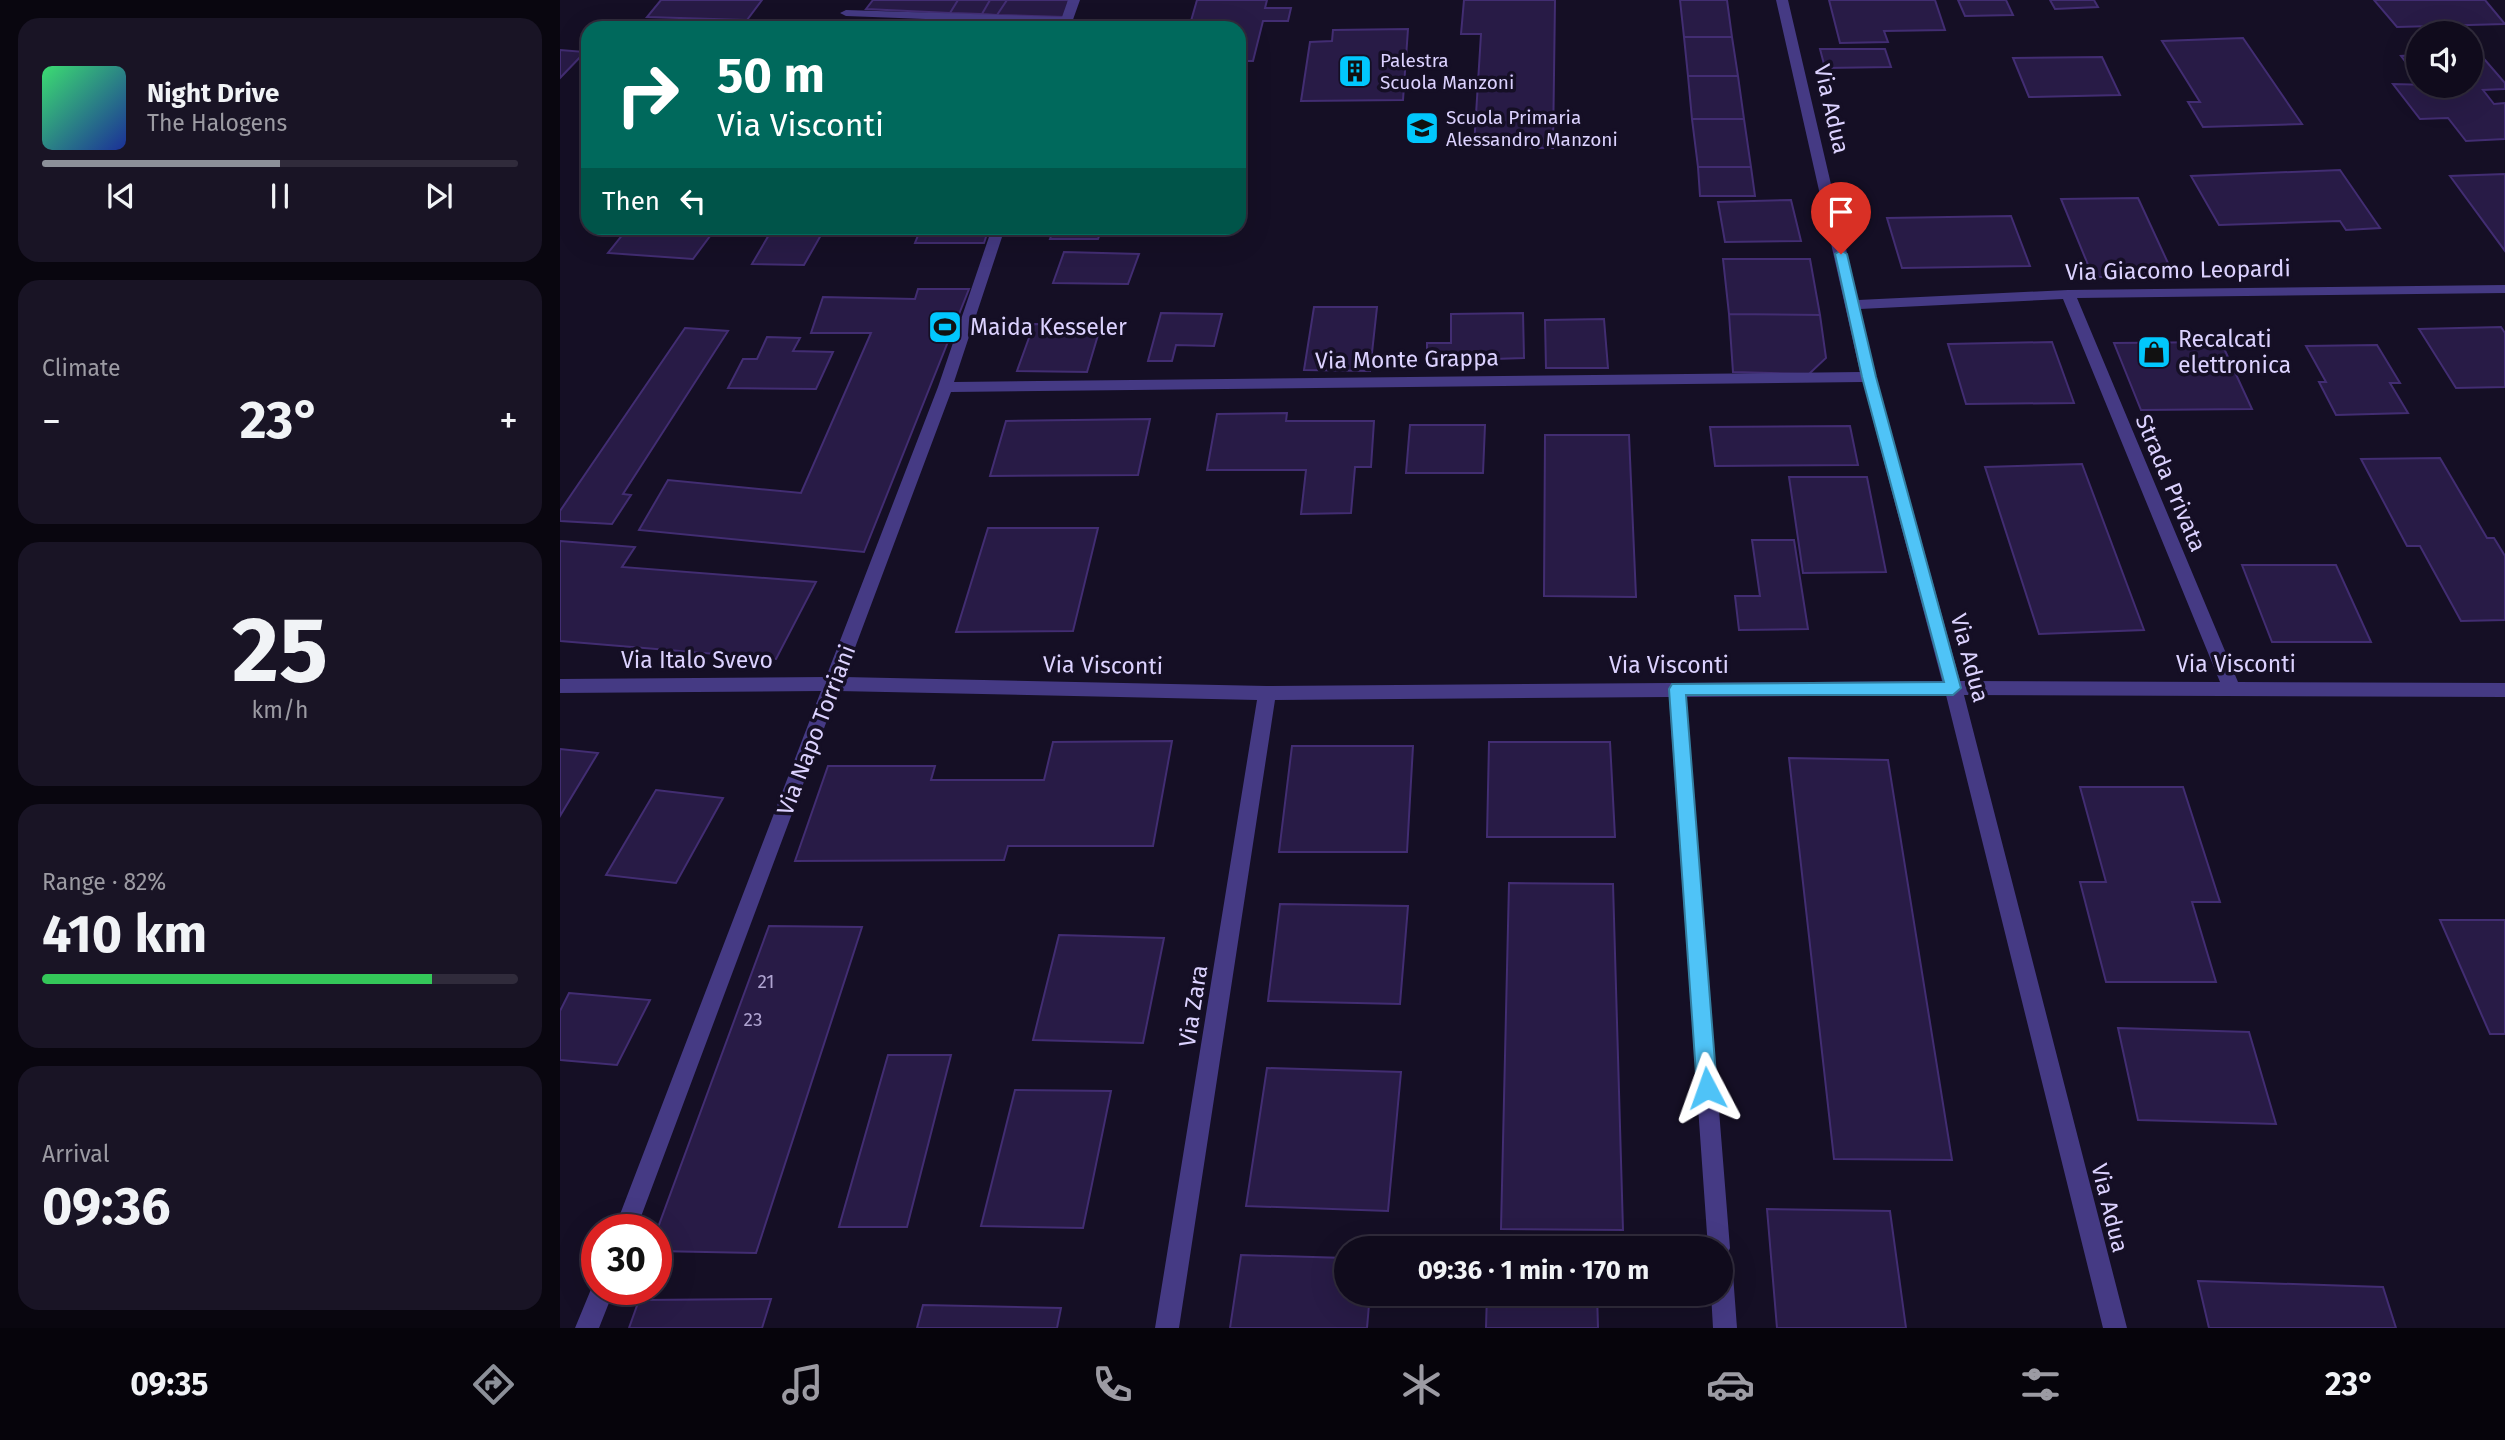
<!DOCTYPE html>
<meta charset="utf-8">
<style>
:root{--surface:#100b1c;--page:#191425;--text:#f1f3f6;--muted:#9c9ba3;--line:#302b3b;--accent:#8c9099}
body{margin:0;font-family:"Fira Sans",sans-serif;background:var(--page);color:var(--text);height:100vh;display:flex;flex-direction:column;font-size:26px;white-space:nowrap}
*{box-sizing:border-box;margin:0}
p{font-size:23px;color:var(--muted)}
.icon{flex:none;width:38px;height:38px;fill:none;stroke:currentColor;stroke-width:2;stroke-linecap:round;stroke-linejoin:round}
.map{position:relative;flex:1;overflow:hidden}
.details{display:flex;flex-direction:column;gap:18px;padding:18px;background:#09060f;width:560px}
.details>*{flex:none}
.hud{position:absolute;left:21px;top:21px;width:665px;height:214px;border-radius:21px;box-shadow:0 7px 28px #0002,0 0 0 2px var(--line);background:#00695c;color:#fff;overflow:hidden}
.buttons{position:absolute;left:1846px;top:21px;display:grid;gap:14px}
.buttons a{display:grid;place-items:center;width:77px;height:77px;border-radius:50%;background:var(--surface);box-shadow:0 7px 28px #0002,0 0 0 2px var(--line);font-size:35px}
.speed{position:absolute;left:21px;top:1214px;display:flex;gap:14px;font-size:35px;font-weight:700;text-align:center}
.speed>*{display:grid;place-content:center;width:91px;height:91px;border-radius:50%;background:var(--surface);box-shadow:0 7px 28px #0002,0 0 0 2px var(--line);line-height:1}
.speed .limit{border:10px solid #d22;background:#fff;color:#111}
.pin{position:absolute;display:grid;place-items:center;width:60px;height:60px;color:#fff;margin:-72px -30px;border-radius:50% 50% 50% 0;rotate:-45deg;box-shadow:0 0 7px #0007}
.pin .icon{rotate:45deg}
.me{position:absolute;width:77px;margin:-38px;rotate:356deg;stroke-linejoin:round;filter:drop-shadow(0 0 5px #0008)}
.turn{display:flex;align-items:center;gap:24px;height:147px;padding:0 21px;font-size:32px}
.turn .icon{width:91px;height:91px;stroke-width:2.5}
.turn b{display:block;font-size:49px;line-height:60px}
.then{display:flex;align-items:center;height:66px;padding:0 21px;background:#0003;gap:14px;font-size:26px}
.big{font-size:52px;font-weight:700;line-height:1.1}
.details .card{flex:1;display:flex;flex-direction:column;justify-content:center;gap:10px;min-width:0;padding:0 24px;border-radius:21px;background:var(--page)}
.details .dial{align-items:center;gap:0}
.dial b{font-size:91px;line-height:1}
.song{display:flex;align-items:center;gap:21px}
.cover{width:84px;height:84px;border-radius:10px;background:linear-gradient(135deg,hsl(140 70% 55%),hsl(230 70% 35%))}
.played{height:7px;border-radius:4px;background:linear-gradient(90deg,var(--accent) 50%,var(--line) 50%)}
.keys{display:flex;justify-content:space-around;direction:ltr}
.heat{display:flex;justify-content:space-between;align-items:center;font-size:38px;direction:ltr}
.charge{height:10px;border-radius:5px;background:linear-gradient(90deg,#34c759 82%,var(--line) 0)}
.trip{position:absolute;left:774px;top:1236px;width:399px;height:70px;border-radius:35px;background:var(--surface);box-shadow:0 7px 28px #0002,0 0 0 2px var(--line);font-weight:700;line-height:70px;text-align:center}
.tabs{display:flex;height:112px;justify-content:space-around;align-items:center;background:#06040b;color:var(--muted)}
.tabs .icon{width:49px;height:49px}
.tabs .current{color:var(--accent)}
.tabs b{font-size:32px;color:var(--text)}
main{display:flex;flex:1;min-height:0}
.map>svg:first-child{display:block}
.building{fill:#281b46;stroke:#422d72;stroke-width:2}
.lines{fill:none;stroke-linecap:round;stroke-linejoin:round}
.minor{fill:#453a84;fill-rule:evenodd}
.route{fill:#4fc3f7;stroke:#337fa1;stroke-width:2}
.labels{text-anchor:middle;stroke-width:7;stroke-linejoin:round;paint-order:stroke}
.far-poi-label{font-size:19px;fill:#dcd2ff;stroke:#150f25;text-anchor:start}
.number-label{font-size:19px;fill:#afa4d1}
.street-label{font-size:23px;fill:#dcd2ff;stroke:#150f25}
.poi-label{font-size:23px;fill:#dcd2ff;stroke:#150f25;text-anchor:start}
</style>
<main>
<section class="details">
<div class="card">
<div class="song"><i class="cover"></i><div><b>Night Drive</b><p>The Halogens</p></div></div>
<div class="played"></div>
<div class="keys"><svg class="icon" aria-label="previous" viewBox="0 0 24 24"><path d="M18 5L8 12l10 7zM5 5v14"/></svg><svg class="icon" aria-label="pause" viewBox="0 0 24 24"><path d="M8 5v14M16 5v14"/></svg><svg class="icon" aria-label="next" viewBox="0 0 24 24"><path d="M6 5l10 7-10 7zM19 5v14"/></svg></div>
</div>
<div class="card"><p>Climate</p>
<div class="heat"><a>−</a><b class="big">23°</b><a>+</a></div>
</div>
<div class="card dial"><b>25</b><p>km/h</p></div>
<div class="card"><p>Range · 82%</p><b class="big">410 km</b><div class="charge"></div></div>
<div class="card"><p>Arrival</p><b class="big">09:36</b></div>
</section>
<div class="map">
<svg width="1945" height="1328" viewBox="0 0 1945 1328">
<rect width="100%" height="100%" fill="#150f25"/>
<!-- building -->
<path class="building" d="M 101,0 L 202,0 L 187,20 L 87,17 Z
M 313,0 L 398,0 L 390,13 L 306,9 Z
M 398,0 L 430,0 L 422,14 L 390,13 Z
M 430,0 L 447,0 L 437,15 L 422,14 Z
M 447,0 L 509,0 L 505,17 L 437,15 Z
M 637,0 L 707,0 L 705,8 L 731,8 L 728,21 L 703,21 L 693,61 L 679,61 L 679,28 L 629,28 Z
M 904,0 L 995,0 L 993,148 L 914,147 L 921,34 L 901,34 Z
M 1120,0 L 1167,0 L 1172,37 L 1124,37 Z
M 1269,0 L 1375,0 L 1385,30 L 1324,31 L 1328,42 L 1280,43 Z
M 1398,0 L 1446,0 L 1453,15 L 1405,16 Z
M 1490,0 L 1534,0 L 1538,7 L 1495,9 Z
M 1814,0 L 1925,0 L 1945,24 L 1837,27 Z
M 848,29 L 843,100 L 741,101 L 750,42 L 772,41 L 773,30 Z
M 1124,37 L 1172,37 L 1178,76 L 1128,76 Z
M 1683,38 L 1742,124 L 1643,127 L 1628,102 L 1640,102 L 1602,41 Z
M 1260,49 L 1325,49 L 1331,67 L 1265,68 Z
M 0,50 L 25,52 L 0,78 Z
M 1911,53 L 1919,53 L 1945,83 L 1945,89 L 1923,90 L 1934,104 L 1945,103 L 1945,139 L 1906,141 L 1888,118 L 1860,119 L 1833,84 L 1911,86 Z
M 1858,55 L 1858,78 L 1841,56 Z
M 1542,57 L 1560,95 L 1469,97 L 1453,58 Z
M 1128,76 L 1178,76 L 1184,119 L 1132,119 Z
M 1132,119 L 1184,119 L 1191,167 L 1138,167 Z
M 1138,167 L 1191,167 L 1195,196 L 1140,196 Z
M 1780,170 L 1820,228 L 1786,230 L 1780,221 L 1659,225 L 1631,176 Z
M 1945,174 L 1945,251 L 1890,176 Z
M 1578,198 L 1614,276 L 1533,277 L 1501,199 Z
M 1231,200 L 1241,241 L 1165,242 L 1158,202 Z
M 1451,216 L 1470,266 L 1342,268 L 1327,218 Z
M 68,228 L 156,228 L 133,259 L 48,253 Z
M 213,228 L 265,228 L 244,265 L 192,264 Z
M 361,228 L 429,228 L 424,243 L 355,243 Z
M 494,228 L 542,228 L 538,239 L 490,239 Z
M 504,252 L 579,254 L 568,284 L 493,283 Z
M 1163,259 L 1250,259 L 1260,315 L 1169,314 Z
M 358,289 L 409,289 L 304,552 L 79,530 L 108,480 L 241,493 L 311,333 L 251,333 L 263,297 L 355,299 Z
M 754,307 L 817,307 L 810,371 L 744,370 Z
M 601,313 L 662,314 L 654,346 L 616,345 L 612,361 L 588,361 Z
M 963,313 L 964,358 L 903,360 L 904,366 L 867,367 L 867,343 L 891,343 L 891,314 Z
M 1169,314 L 1260,315 L 1266,358 L 1249,374 L 1173,372 Z
M 1044,319 L 1048,368 L 986,368 L 985,320 Z
M 474,324 L 541,325 L 527,372 L 457,371 Z
M 1941,327 L 1945,333 L 1945,387 L 1896,388 L 1859,329 Z
M 125,328 L 168,331 L 63,494 L 71,495 L 52,524 L 0,521 L 0,511 Z
M 207,337 L 240,338 L 233,351 L 273,352 L 256,389 L 168,388 L 183,359 L 197,359 Z
M 1492,342 L 1514,403 L 1406,404 L 1388,344 Z
M 1661,342 L 1692,409 L 1581,410 L 1554,343 Z
M 1817,345 L 1840,383 L 1830,383 L 1848,413 L 1776,415 L 1759,382 L 1766,382 L 1746,346 Z
M 727,413 L 726,421 L 814,421 L 811,467 L 795,467 L 791,513 L 741,514 L 746,470 L 647,470 L 657,414 Z
M 590,419 L 578,475 L 430,476 L 446,421 Z
M 850,425 L 925,425 L 923,473 L 846,473 Z
M 1290,426 L 1298,465 L 1155,466 L 1150,427 Z
M 985,435 L 1069,435 L 1076,597 L 984,596 Z
M 1880,458 L 1927,538 L 1934,538 L 1945,556 L 1945,620 L 1901,621 L 1860,546 L 1847,546 L 1801,459 Z
M 1522,464 L 1584,630 L 1479,634 L 1425,467 Z
M 1229,477 L 1307,477 L 1326,572 L 1243,573 Z
M 428,528 L 538,528 L 513,631 L 396,632 Z
M 1192,540 L 1234,540 L 1248,629 L 1179,630 L 1175,596 L 1200,596 Z
M 0,541 L 75,547 L 62,567 L 256,582 L 216,659 L 0,641 Z
M 1682,565 L 1776,565 L 1811,642 L 1712,642 Z
M 612,741 L 593,846 L 448,846 L 444,860 L 235,861 L 268,766 L 375,766 L 371,780 L 484,780 L 493,742 Z
M 929,742 L 1050,742 L 1055,837 L 927,837 Z
M 732,746 L 853,746 L 847,852 L 719,852 Z
M 0,749 L 38,753 L 0,816 Z
M 1229,758 L 1328,760 L 1392,1160 L 1274,1159 Z
M 1520,787 L 1623,787 L 1660,902 L 1632,902 L 1656,982 L 1546,982 L 1520,882 L 1546,882 Z
M 96,790 L 163,798 L 116,883 L 46,875 Z
M 949,883 L 1053,884 L 1063,1230 L 941,1229 Z
M 720,904 L 848,906 L 840,1004 L 708,1001 Z
M 1880,920 L 1945,920 L 1945,1034 L 1930,1034 Z
M 209,926 L 302,927 L 196,1253 L 96,1251 L 96,1233 Z
M 499,935 L 604,938 L 583,1043 L 473,1040 Z
M 9,993 L 90,1000 L 57,1065 L 0,1060 L 0,1011 Z
M 1558,1028 L 1689,1032 L 1716,1124 L 1578,1120 Z
M 328,1055 L 391,1055 L 347,1227 L 279,1227 Z
M 707,1068 L 841,1072 L 828,1211 L 686,1206 Z
M 455,1090 L 551,1091 L 523,1228 L 421,1226 Z
M 1207,1209 L 1330,1211 L 1346,1328 L 1217,1328 Z
M 681,1255 L 786,1258 L 786,1293 L 810,1293 L 807,1328 L 670,1328 Z
M 1638,1281 L 1823,1287 L 1836,1328 L 1649,1328 Z
M 927,1293 L 1037,1293 L 1038,1328 L 926,1328 Z
M 211,1299 L 202,1328 L 69,1328 L 79,1300 Z
M 363,1305 L 501,1308 L 497,1328 L 357,1328 Z"/>
<g class="lines">
<!-- minor -->
<path class="minor" d="M 508,0 L 520,0 L 510,28 L 498,28 L 500,24 L 286,16 L 280,13 L 286,10 L 502,17 Z
M 1216,0 L 1228,0 L 1298,300 L 1508,290 L 1945,285 L 1945,293 L 1517,298 L 1678,682 L 1945,683 L 1945,697 L 1404,695 L 1567,1328 L 1543,1328 L 1386,695 L 1126,697 L 1170,1248 L 1168,1253 L 1172,1261 L 1177,1328 L 1153,1328 L 1151,1293 L 1160,1293 L 1160,1248 L 1148,1248 L 1109,697 L 715,700 L 619,1328 L 595,1328 L 697,700 L 278,691 L 76,1230 L 54,1230 L 261,691 L 0,693 L 0,679 L 266,677 L 378,387 L 432,228 L 445,228 L 394,382 L 1300,372 ZM 1503,299 L 1660,682 L 1400,681 L 1316,377 L 1300,309 ZM 1303,382 L 1382,681 L 707,686 L 284,677 L 391,392 Z
M 37,1281 L 37,1290 L 54,1290 L 39,1328 L 15,1328 L 34,1282 Z"/>
</g>
<!-- route -->
<path class="route" d="M 1281,250 L 1287,254 L 1316,377 L 1401,688 L 1393,695 L 1126,695 L 1157,1088 L 1154,1095 L 1147,1097 L 1140,1095 L 1137,1088 L 1109,689 L 1112,684 L 1384,682 L 1302,377 L 1275,254 Z"/>
<!-- icons -->
<defs>
<g id="building-square" transform="scale(1.75)"><rect x="-9" y="-9" width="18" height="18" rx="4" fill="#01c7fd" stroke="#150f25"/><path d="M-4-6H4V6H1V3H-1V6H-4ZM-2.5-4.3h1.7v1.8h-1.7ZM.8-4.3h1.7v1.8H.8ZM-2.5-1h1.7V.8h-1.7ZM.8-1h1.7V.8H.8Z" fill="#111"/></g>
<g id="school-square" transform="scale(1.75)"><rect x="-9" y="-9" width="18" height="18" rx="4" fill="#01c7fd" stroke="#150f25"/><path d="M0-5L7-2L0 1L-7-2ZM-4 1L0 2.5L4 1V4Q0 6-4 4Z" fill="#111"/></g>
<g id="stadium-square" transform="scale(1.75)"><rect x="-9" y="-9" width="18" height="18" rx="4" fill="#01c7fd" stroke="#150f25"/><path d="M0-5a6.5 5 0 1 0 0 10a6.5 5 0 1 0 0-10ZM-3.5-1.8h7v3.6h-7Z" fill="#111"/></g>
<g id="shop-square" transform="scale(1.75)"><rect x="-9" y="-9" width="18" height="18" rx="4" fill="#01c7fd" stroke="#150f25"/><path d="M-5-2.5h2.3a2.7 3.5 0 0 1 5.4 0H5L5.5 6h-11ZM-1.5-2.5h3a1.5 2.3 0 0 0-3 0Z" fill="#111"/></g>
</defs>
<g fill-rule="evenodd">
<use href="#building-square" x="795" y="71"/>
<use href="#school-square" x="862" y="128"/>
<use href="#stadium-square" x="385" y="327"/>
<use href="#shop-square" x="1594" y="352"/>
</g>
<g class="labels">
<!-- far-poi labels -->
<g class="far-poi-label">
<text x="820" y="67">Palestra<tspan x="820" dy="22">Scuola Manzoni</tspan></text>
<text x="886" y="124">Scuola Primaria<tspan x="886" dy="22">Alessandro Manzoni</tspan></text>
</g>
<!-- number labels -->
<g class="number-label">
<text x="206" y="988">21</text>
<text x="193" y="1026">23</text>
</g>
<!-- street labels -->
<g class="street-label">
<text transform="translate(1272 109) rotate(77)" y="8">Via Adua</text>
<text transform="translate(1618 270) rotate(-1)" y="8">Via Giacomo Leopardi</text>
<text transform="translate(847 359) rotate(-1)" y="8">Via Monte Grappa</text>
<text transform="translate(1611 483) rotate(67)" y="8">Strada Privata</text>
<text transform="translate(1410 658) rotate(75)" y="8">Via Adua</text>
<text x="137" y="668">Via Italo Svevo</text>
<text x="1676" y="672">Via Visconti</text>
<text transform="translate(543 665) rotate(1)" y="8">Via Visconti</text>
<text x="1109" y="673">Via Visconti</text>
<text transform="translate(256 730) rotate(-69)" y="8">Via Napo Torriani</text>
<text transform="translate(633 1006) rotate(-81)" y="8">Via Zara</text>
<text transform="translate(1550 1208) rotate(76)" y="8">Via Adua</text>
</g>
<!-- poi labels -->
<g class="poi-label">
<text x="410" y="335">Maida Kesseler</text>
<text x="1618" y="347">Recalcati<tspan x="1618" dy="26">elettronica</tspan></text>
</g>
</g>
</svg>
<div class="buttons">
<a><svg class="icon" aria-label="sound" viewBox="0 0 24 24"><path d="M4 9h4l5-4v14l-5-4H4zM17 9q2 3 0 6"/></svg></a>
</div>
<div class="speed"><div class="limit">30</div></div>
<div class="pin" style="left:1281px;top:254px;background:#d93025"><svg class="icon" aria-label="arrive" viewBox="0 0 24 24"><path d="M6 21V4h12l-3 4 3 4H6"/></svg></div>
<svg class="me" style="left:1147px;top:1088px" viewBox="-20 -20 40 40"><path d="M0-17L14 15 0 8-14 15z" fill="#4fc3f7" stroke="#fff" stroke-width="4"/></svg>
<div class="trip">09:36 · 1 min · 170 m</div>
<div class="hud">
<div class="turn"><svg class="icon" aria-label="right" viewBox="0 0 24 24"><path d="M7 20v-9h11M14 6l5 5-5 5"/></svg><div><b>50 m</b>Via Visconti</div></div>
<div class="then">Then<svg class="icon" aria-label="left" viewBox="0 0 24 24"><path d="M17 20v-9H6M10 6l-5 5 5 5"/></svg></div>
</div>
</div>
</main>
<nav class="tabs">
<b>09:35</b>
<svg class="icon current" aria-label="directions" viewBox="0 0 24 24"><path d="M12 3l9 9-9 9-9-9zM9 14v-3h6M13 9l2 2-2 2"/></svg>
<svg class="icon" aria-label="music" viewBox="0 0 24 24"><path d="M9 18V5l10-2v13"/><circle cx="6" cy="18" r="3"/><circle cx="16" cy="16" r="3"/></svg>
<svg class="icon" aria-label="phone" viewBox="0 0 24 24"><path d="M5 4h4l2 5-3 2q2 4 5 5l2-3 5 2v4C11 20 4 13 5 4z"/></svg>
<svg class="icon" aria-label="climate" viewBox="0 0 24 24"><path d="M12 3v18M4 7l16 10M4 17L20 7"/></svg>
<svg class="icon" aria-label="car" viewBox="0 0 24 24"><path d="M5 17H2v-5l4-1 3-4h7l3 4 3 1v5h-3M9 17h6M6 11h13"/><circle cx="7" cy="17" r="2"/><circle cx="17" cy="17" r="2"/></svg>
<svg class="icon" aria-label="filters" viewBox="0 0 24 24"><path d="M4 7h16M4 17h16"/><circle cx="9" cy="7" r="2"/><circle cx="15" cy="17" r="2"/></svg>
<b>23°</b>
</nav>
